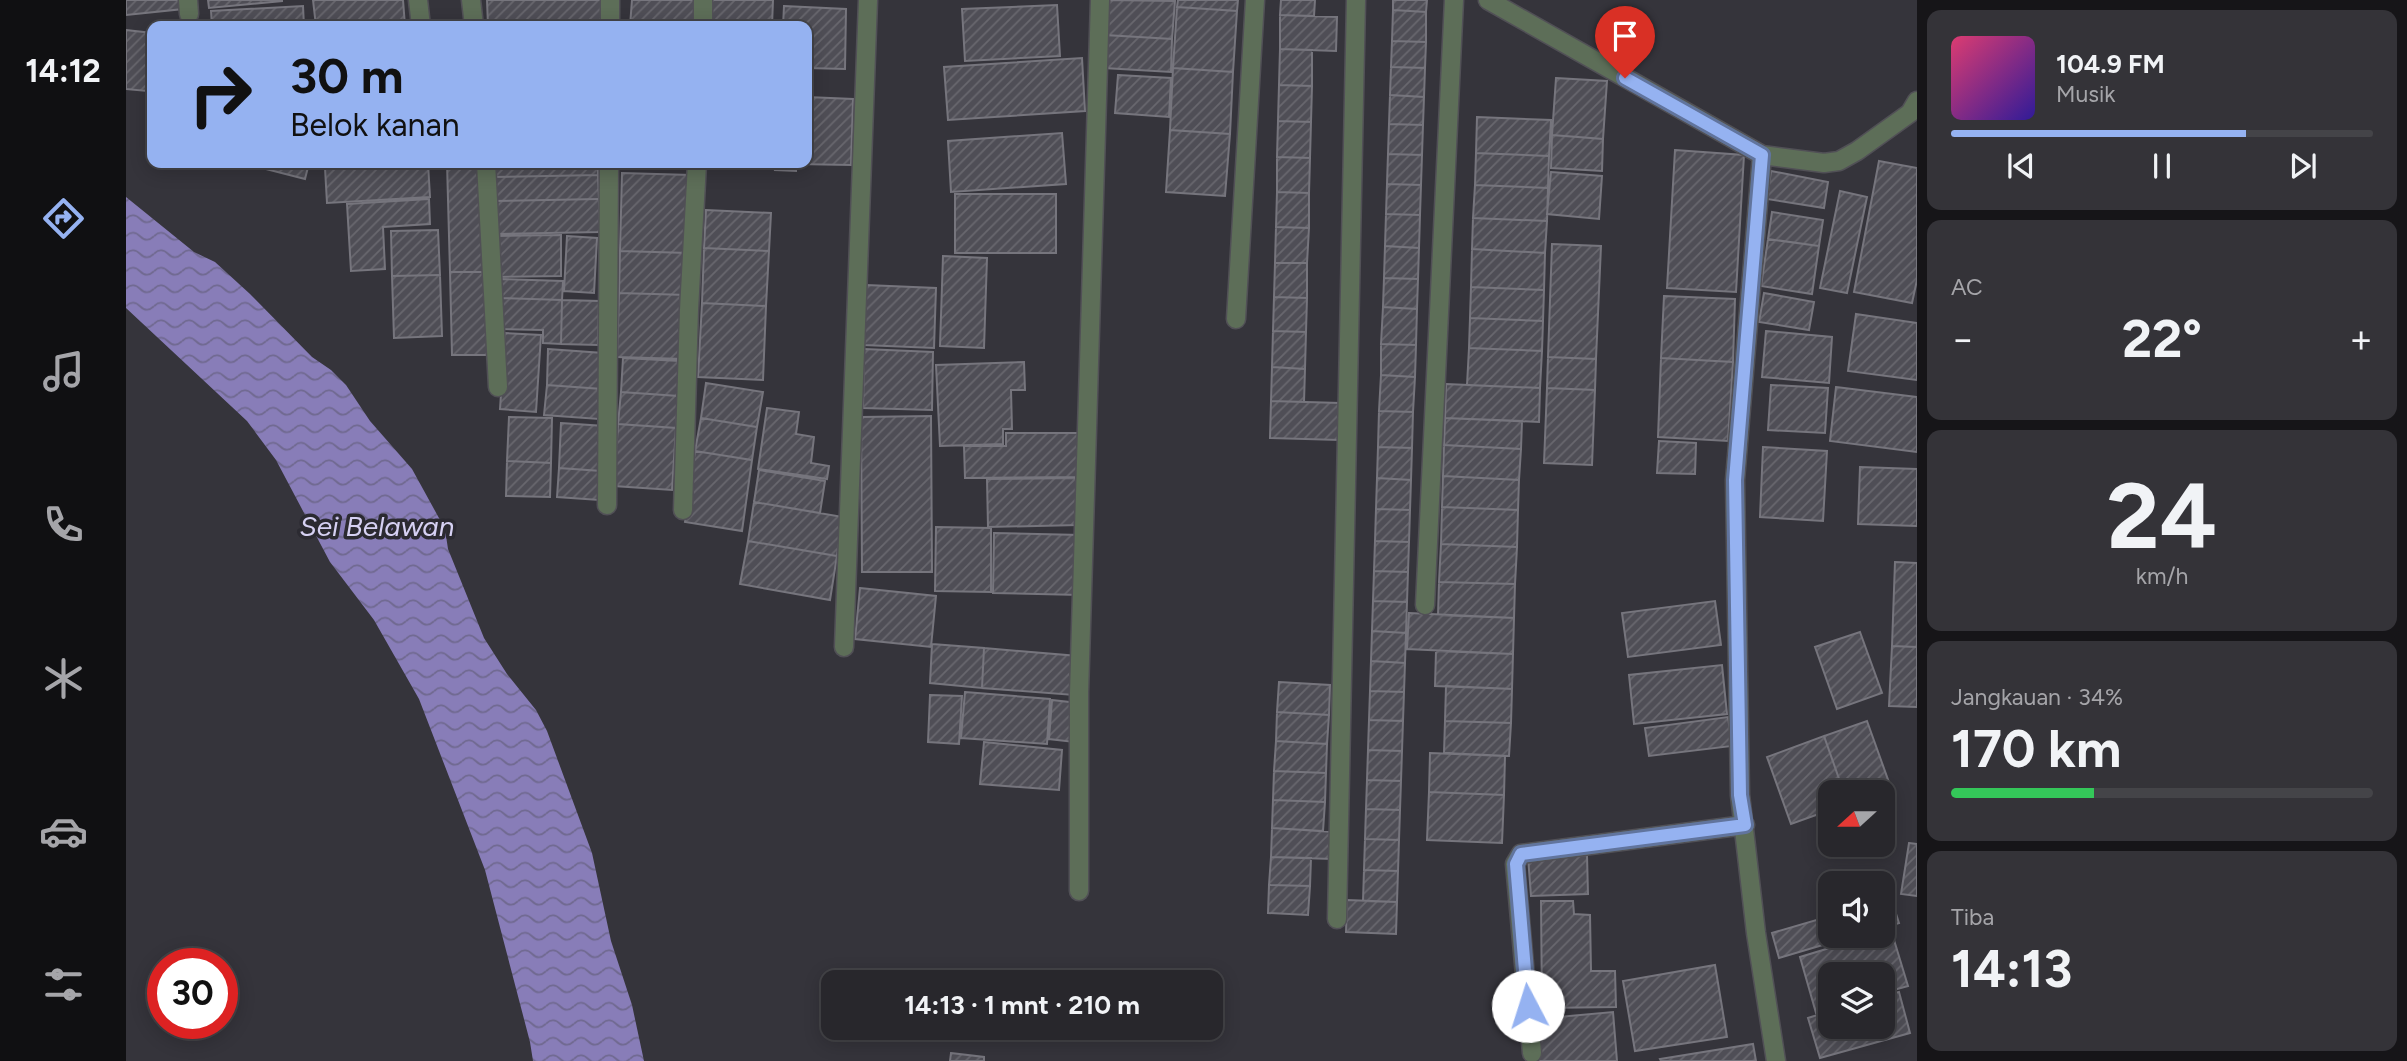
<!DOCTYPE html>
<html lang="id">
<meta charset="utf-8">
<style>
:root{--surface:#28272c;--page:#343338;--text:#f1f3f6;--muted:#a5a5a9;--line:#444448;--accent:#95b2f1}
body{margin:0;font-family:Figtree,sans-serif;background:var(--page);color:var(--text);height:100vh;display:flex;flex-direction:column;font-size:26px;white-space:nowrap}
*{box-sizing:border-box;margin:0}
p{font-size:23px;color:var(--muted)}
.icon{flex:none;width:38px;height:38px;fill:none;stroke:currentColor;stroke-width:2;stroke-linecap:round;stroke-linejoin:round}
.map{position:relative;flex:1;overflow:hidden}
.drawer{display:flex;flex-direction:column;gap:10px;padding:10px;background:#161518;width:490px}
.drawer>*{flex:none}
.banner{position:absolute;left:21px;top:21px;width:665px;height:147px;border-radius:14px;box-shadow:0 4px 18px #0003,0 0 0 2px var(--line);background:#95b2f1;color:#111;overflow:hidden}
.needle{width:46px;rotate:249deg}
.tools{position:absolute;left:1692px;top:780px;display:grid;gap:14px}
.tools a{display:grid;place-items:center;width:77px;height:77px;border-radius:14px;background:var(--surface);box-shadow:0 4px 18px #0003,0 0 0 2px var(--line);font-size:35px}
.speed{position:absolute;left:21px;top:948px;display:flex;gap:14px;font-size:35px;font-weight:700;text-align:center}
.speed>*{display:grid;place-content:center;width:91px;height:91px;border-radius:50%;background:var(--surface);box-shadow:0 4px 18px #0003,0 0 0 2px var(--line);line-height:1}
.speed .limit{border:10px solid #d22;background:#fff;color:#111}
.pin{position:absolute;display:grid;place-items:center;width:60px;height:60px;color:#fff;margin:-72px -30px;border-radius:50% 50% 50% 0;rotate:-45deg;box-shadow:0 0 7px #0007}
.pin .icon{rotate:45deg}
.me{position:absolute;width:77px;margin:-38px;rotate:355deg;stroke-linejoin:round;filter:drop-shadow(0 0 5px #0008)}
.turn{display:flex;align-items:center;gap:24px;height:147px;padding:0 28px;font-size:32px}
.turn .icon{width:91px;height:91px;stroke-width:2.5}
.turn b{display:block;font-size:49px;line-height:60px}
.big{font-size:52px;font-weight:700;line-height:1.1}
.drawer .card{flex:1;display:flex;flex-direction:column;justify-content:center;gap:10px;min-width:0;padding:0 24px;border-radius:14px;background:var(--page)}
.drawer .dial{align-items:center;gap:0}
.dial b{font-size:91px;line-height:1}
.song{display:flex;align-items:center;gap:21px}
.cover{width:84px;height:84px;border-radius:10px;background:linear-gradient(135deg,hsl(340 70% 55%),hsl(250 70% 35%))}
.played{height:7px;border-radius:4px;background:linear-gradient(90deg,var(--accent) 70%,var(--line) 70%)}
.keys{display:flex;justify-content:space-around;direction:ltr}
.heat{display:flex;justify-content:space-between;align-items:center;font-size:38px;direction:ltr}
.charge{height:10px;border-radius:5px;background:linear-gradient(90deg,#34c759 34%,var(--line) 0)}
.trip{position:absolute;left:695px;top:970px;width:402px;height:70px;border-radius:14px;background:var(--surface);box-shadow:0 4px 18px #0003,0 0 0 2px var(--line);font-weight:700;line-height:70px;text-align:center}
main{display:flex;flex:1;min-height:0}
.tab-bar{display:flex;flex-direction:column;width:126px;justify-content:space-around;align-items:center;background:#101012;color:var(--muted)}
.tab-bar .icon{width:49px;height:49px}
.tab-bar .selected{color:var(--accent)}
.tab-bar b{font-size:32px;color:var(--text)}
.map>svg:first-child{display:block}
.water{fill:url(#water-waves)}
.building{fill:url(#building-hatch);stroke:#76757d;stroke-width:2}
.lines{fill:none;stroke-linecap:round;stroke-linejoin:round}
.street-casing{stroke:#515056;stroke-width:21}
.street{stroke:#5d6e58;stroke-width:18}
.route-casing{stroke:#61749d;stroke-width:18}
.route{stroke:#95b2f1;stroke-width:12}
.labels{text-anchor:middle;stroke-width:7;stroke-linejoin:round;paint-order:stroke}
.water-label{font-size:28px;font-style:italic;fill:#d6d1f3;stroke:#2b2a31}
</style>
<main>
<nav class="tab-bar">
<b>14:12</b>
<svg class="icon selected" aria-label="directions" viewBox="0 0 24 24"><path d="M12 3l9 9-9 9-9-9zM9 14v-3h6M13 9l2 2-2 2"/></svg>
<svg class="icon" aria-label="music" viewBox="0 0 24 24"><path d="M9 18V5l10-2v13"/><circle cx="6" cy="18" r="3"/><circle cx="16" cy="16" r="3"/></svg>
<svg class="icon" aria-label="phone" viewBox="0 0 24 24"><path d="M5 4h4l2 5-3 2q2 4 5 5l2-3 5 2v4C11 20 4 13 5 4z"/></svg>
<svg class="icon" aria-label="climate" viewBox="0 0 24 24"><path d="M12 3v18M4 7l16 10M4 17L20 7"/></svg>
<svg class="icon" aria-label="car" viewBox="0 0 24 24"><path d="M5 17H2v-5l4-1 3-4h7l3 4 3 1v5h-3M9 17h6M6 11h13"/><circle cx="7" cy="17" r="2"/><circle cx="17" cy="17" r="2"/></svg>
<svg class="icon" aria-label="filters" viewBox="0 0 24 24"><path d="M4 7h16M4 17h16"/><circle cx="9" cy="7" r="2"/><circle cx="15" cy="17" r="2"/></svg>
</nav>
<div class="map">
<svg width="1791" height="1061" viewBox="0 0 1791 1061">
<defs>
<pattern id="water-waves" width="16" height="10" patternUnits="userSpaceOnUse" patternTransform="scale(1.75)"><rect width="16" height="10" fill="#887db8"/><path d="M0 5q4-4 8 0t8 0" fill="none" stroke="#706990"/></pattern>
<pattern id="building-hatch" width="6" height="6" patternUnits="userSpaceOnUse" patternTransform="scale(1.75)"><rect width="6" height="6" fill="#4f4e56"/><path d="M-1 1l2-2M0 6l6-6M5 7l2-2" fill="none" stroke="#68676e"/></pattern>
</defs>
<rect width="100%" height="100%" fill="#35343b"/>
<!-- water -->
<path class="water" d="M 0,197 L 68,252 L 89,262 L 124,294 L 186,357 L 205,370 L 220,385 L 244,421 L 286,469 L 319,529 L 322,549 L 358,638 L 381,674 L 410,710 L 421,731 L 466,853 L 485,941 L 506,1005 L 518,1061 L 407,1061 L 404,1042 L 359,870 L 293,699 L 248,620 L 204,562 L 150,460 L 121,421 L 0,308 Z"/>
<!-- building -->
<path class="building" d="M 0,0 L 56,0 L 57,9 L 0,15 Z
M 82,0 L 156,0 L 156,1 L 83,8 Z
M 187,0 L 277,0 L 279,26 L 190,26 Z
M 361,0 L 478,0 L 478,26 L 362,26 Z
M 506,0 L 573,0 L 571,26 L 504,26 Z
M 583,0 L 647,0 L 646,26 L 582,26 Z
M 981,0 L 1049,1 L 1046,39 L 979,35 Z
M 1052,0 L 1112,0 L 1111,11 L 1051,7 Z
M 1155,0 L 1189,0 L 1188,16 L 1154,15 Z
M 1267,0 L 1301,0 L 1300,12 L 1267,10 Z
M 931,5 L 934,56 L 839,61 L 836,9 Z
M 177,6 L 178,26 L 86,26 L 85,11 Z
M 658,6 L 720,9 L 719,69 L 681,68 L 681,26 L 657,26 Z
M 1051,7 L 1111,11 L 1107,72 L 1047,68 Z
M 1267,10 L 1300,12 L 1300,42 L 1266,41 Z
M 1154,15 L 1211,17 L 1210,51 L 1154,49 Z
M 43,21 L 77,23 L 77,26 L 42,26 Z
M 0,30 L 26,33 L 21,91 L 0,89 Z
M 979,35 L 1046,39 L 1045,72 L 978,68 Z
M 1266,41 L 1300,42 L 1299,68 L 1265,67 Z
M 1154,49 L 1186,50 L 1186,86 L 1153,85 Z
M 956,58 L 959,111 L 822,120 L 818,67 Z
M 1265,67 L 1299,68 L 1298,97 L 1264,95 Z
M 1047,68 L 1107,72 L 1104,134 L 1044,130 Z
M 992,75 L 1045,78 L 1043,117 L 989,113 Z
M 1430,78 L 1481,81 L 1477,139 L 1426,135 Z
M 1153,85 L 1186,86 L 1185,122 L 1152,121 Z
M 1264,95 L 1298,97 L 1297,125 L 1263,124 Z
M 681,97 L 727,99 L 725,165 L 670,164 L 670,171 L 649,170 L 650,163 L 681,163 Z
M 1351,117 L 1425,120 L 1423,156 L 1350,153 Z
M 1152,121 L 1185,122 L 1184,158 L 1151,157 Z
M 1263,124 L 1297,125 L 1296,155 L 1262,154 Z
M 1044,130 L 1104,134 L 1099,196 L 1040,192 Z
M 936,133 L 940,184 L 825,192 L 822,141 Z
M 1426,135 L 1477,139 L 1476,171 L 1425,168 Z
M 1549,150 L 1618,155 L 1610,292 L 1541,288 Z
M 1350,153 L 1423,156 L 1422,188 L 1349,185 Z
M 1262,154 L 1296,155 L 1295,185 L 1261,184 Z
M 1151,157 L 1184,158 L 1183,193 L 1151,192 Z
M 1753,161 L 1791,168 L 1791,280 L 1786,303 L 1728,292 Z
M 116,163 L 183,163 L 179,179 Z
M 199,163 L 290,163 L 199,168 Z
M 302,163 L 304,197 L 201,203 L 199,168 Z
M 321,163 L 358,163 L 361,272 L 324,272 Z
M 365,163 L 472,163 L 472,175 L 366,177 Z
M 1645,171 L 1702,182 L 1698,208 L 1641,199 Z
M 1425,172 L 1476,176 L 1473,219 L 1421,214 Z
M 496,173 L 565,175 L 562,253 L 494,251 Z
M 472,175 L 473,199 L 366,201 L 366,177 Z
M 1261,184 L 1295,185 L 1294,215 L 1260,214 Z
M 1349,185 L 1422,188 L 1421,221 L 1347,218 Z
M 1714,191 L 1741,197 L 1721,293 L 1694,288 Z
M 1151,192 L 1183,193 L 1183,228 L 1150,227 Z
M 829,194 L 930,194 L 930,253 L 829,253 Z
M 303,199 L 304,224 L 257,227 L 259,269 L 225,271 L 221,204 Z
M 473,199 L 474,232 L 367,234 L 366,201 Z
M 580,210 L 645,213 L 643,251 L 578,248 Z
M 1646,212 L 1697,220 L 1693,246 L 1642,239 Z
M 1260,214 L 1294,215 L 1293,248 L 1259,246 Z
M 1347,218 L 1421,221 L 1419,253 L 1346,249 Z
M 1150,227 L 1183,228 L 1181,263 L 1149,263 Z
M 312,230 L 314,275 L 266,276 L 265,231 Z
M 435,235 L 435,276 L 370,277 L 370,236 Z
M 441,236 L 471,238 L 468,293 L 438,291 Z
M 1642,239 L 1693,246 L 1686,294 L 1635,286 Z
M 1426,244 L 1475,246 L 1470,359 L 1422,357 Z
M 1259,246 L 1293,248 L 1292,279 L 1258,278 Z
M 578,248 L 643,251 L 640,306 L 576,303 Z
M 1346,249 L 1419,253 L 1418,290 L 1345,287 Z
M 494,251 L 562,253 L 561,295 L 493,293 Z
M 817,256 L 861,258 L 858,348 L 814,346 Z
M 1149,263 L 1181,263 L 1181,298 L 1148,297 Z
M 324,272 L 361,272 L 362,355 L 326,355 Z
M 314,275 L 316,336 L 268,338 L 266,276 Z
M 1258,278 L 1292,279 L 1291,309 L 1257,307 Z
M 374,279 L 437,281 L 436,300 L 374,298 Z
M 740,285 L 810,288 L 808,348 L 738,345 Z
M 1345,287 L 1418,290 L 1417,321 L 1344,318 Z
M 493,293 L 561,295 L 559,359 L 491,357 Z
M 1638,293 L 1688,302 L 1683,330 L 1633,322 Z
M 1538,296 L 1609,299 L 1607,362 L 1535,358 Z
M 1148,297 L 1181,298 L 1180,332 L 1147,331 Z
M 374,298 L 436,300 L 435,344 L 417,343 L 417,330 L 373,329 Z
M 436,300 L 473,301 L 472,345 L 435,344 Z
M 576,303 L 640,306 L 637,380 L 572,377 Z
M 1257,307 L 1291,309 L 1290,345 L 1255,344 Z
M 1730,314 L 1791,323 L 1791,380 L 1722,371 Z
M 1344,318 L 1417,321 L 1416,351 L 1343,348 Z
M 1147,331 L 1180,332 L 1179,369 L 1146,367 Z
M 1640,331 L 1706,337 L 1703,383 L 1636,377 Z
M 379,333 L 415,335 L 410,412 L 374,409 Z
M 1255,344 L 1290,345 L 1289,377 L 1255,375 Z
M 1343,348 L 1416,351 L 1414,388 L 1341,385 Z
M 422,349 L 477,353 L 476,389 L 421,385 Z
M 738,349 L 807,352 L 806,410 L 737,408 Z
M 1422,357 L 1470,359 L 1469,390 L 1421,388 Z
M 497,358 L 554,361 L 552,396 L 495,392 Z
M 1535,358 L 1607,362 L 1602,441 L 1532,437 Z
M 898,362 L 899,390 L 885,390 L 886,429 L 877,429 L 877,444 L 814,446 L 810,365 Z
M 1146,367 L 1179,369 L 1178,402 L 1145,401 Z
M 1255,375 L 1289,377 L 1287,412 L 1253,411 Z
M 580,383 L 637,392 L 631,427 L 575,418 Z
M 1320,384 L 1414,388 L 1413,422 L 1319,418 Z
M 421,385 L 476,389 L 473,419 L 418,415 Z
M 1645,385 L 1702,388 L 1699,433 L 1642,430 Z
M 1710,387 L 1791,397 L 1791,452 L 1704,441 Z
M 1421,388 L 1469,390 L 1466,465 L 1418,463 Z
M 495,392 L 552,396 L 550,428 L 492,424 Z
M 1145,401 L 1214,403 L 1213,440 L 1144,438 Z
M 641,408 L 673,412 L 670,434 L 688,437 L 685,463 L 703,466 L 701,479 L 632,469 Z
M 1253,411 L 1287,412 L 1286,448 L 1252,447 Z
M 805,416 L 806,572 L 736,572 L 735,417 Z
M 383,417 L 426,418 L 425,463 L 381,461 Z
M 575,418 L 631,427 L 626,460 L 569,451 Z
M 1319,418 L 1396,421 L 1395,449 L 1318,445 Z
M 435,423 L 478,426 L 475,471 L 433,468 Z
M 492,424 L 550,428 L 546,490 L 488,486 Z
M 880,433 L 959,433 L 959,477 L 839,478 L 838,446 L 880,446 Z
M 1533,441 L 1570,443 L 1569,474 L 1531,473 Z
M 1318,445 L 1395,449 L 1393,480 L 1317,476 Z
M 1252,447 L 1286,448 L 1285,480 L 1251,478 Z
M 1637,447 L 1701,451 L 1697,521 L 1634,517 Z
M 569,451 L 626,460 L 616,531 L 559,522 Z
M 381,461 L 425,463 L 424,497 L 380,496 Z
M 1734,467 L 1791,469 L 1791,526 L 1732,524 Z
M 433,468 L 475,471 L 473,500 L 431,497 Z
M 633,470 L 699,481 L 694,513 L 628,502 Z
M 1317,476 L 1393,480 L 1392,510 L 1316,507 Z
M 951,478 L 952,525 L 862,527 L 861,479 Z
M 1251,478 L 1285,480 L 1284,510 L 1250,509 Z
M 628,502 L 717,517 L 711,556 L 622,541 Z
M 1316,507 L 1392,510 L 1391,547 L 1315,544 Z
M 1250,509 L 1284,510 L 1283,542 L 1249,541 Z
M 810,527 L 865,528 L 865,592 L 809,591 Z
M 868,533 L 955,535 L 954,595 L 867,593 Z
M 622,541 L 711,556 L 704,600 L 614,584 Z
M 1249,541 L 1283,542 L 1282,572 L 1248,571 Z
M 1315,544 L 1391,547 L 1389,584 L 1313,582 Z
M 1769,562 L 1791,563 L 1791,647 L 1766,646 Z
M 1248,571 L 1282,572 L 1281,602 L 1247,601 Z
M 1313,582 L 1389,584 L 1388,618 L 1312,615 Z
M 734,588 L 810,596 L 805,647 L 729,639 Z
M 1247,601 L 1281,602 L 1280,633 L 1246,631 Z
M 1589,601 L 1595,645 L 1502,657 L 1496,613 Z
M 1283,613 L 1388,618 L 1387,654 L 1281,649 Z
M 1246,631 L 1280,633 L 1279,663 L 1245,661 Z
M 1734,632 L 1756,693 L 1711,709 L 1689,647 Z
M 806,644 L 858,648 L 856,688 L 804,683 Z
M 1766,646 L 1791,647 L 1791,707 L 1763,706 Z
M 858,648 L 952,656 L 948,695 L 856,688 Z
M 1310,651 L 1387,654 L 1386,689 L 1309,686 Z
M 1245,661 L 1279,663 L 1278,692 L 1244,691 Z
M 1596,665 L 1601,714 L 1508,724 L 1503,675 Z
M 1153,682 L 1204,685 L 1203,715 L 1151,712 Z
M 1320,686 L 1386,689 L 1385,723 L 1319,721 Z
M 1244,691 L 1278,692 L 1277,721 L 1243,720 Z
M 839,692 L 924,699 L 921,744 L 835,738 Z
M 804,695 L 836,696 L 833,744 L 802,742 Z
M 926,700 L 952,703 L 948,742 L 923,739 Z
M 1151,712 L 1203,715 L 1201,744 L 1150,741 Z
M 1602,717 L 1606,746 L 1523,756 L 1519,728 Z
M 1243,720 L 1277,721 L 1276,751 L 1242,750 Z
M 1319,721 L 1385,723 L 1383,756 L 1318,753 Z
M 1741,721 L 1765,788 L 1753,793 L 1718,793 L 1698,736 Z
M 1698,736 L 1718,793 L 1704,793 L 1704,810 L 1665,824 L 1641,757 Z
M 1150,741 L 1201,744 L 1200,773 L 1148,771 Z
M 858,742 L 936,750 L 933,790 L 854,784 Z
M 1242,750 L 1276,751 L 1275,781 L 1241,780 Z
M 1304,753 L 1379,756 L 1378,795 L 1303,792 Z
M 1148,771 L 1200,773 L 1199,802 L 1147,800 Z
M 1241,780 L 1275,781 L 1274,810 L 1240,809 Z
M 1303,792 L 1378,795 L 1376,843 L 1301,840 Z
M 1147,800 L 1199,802 L 1197,831 L 1146,828 Z
M 1240,809 L 1274,810 L 1273,840 L 1239,839 Z
M 1146,828 L 1208,832 L 1206,859 L 1145,857 Z
M 1239,839 L 1273,840 L 1272,871 L 1238,870 Z
M 1783,843 L 1791,844 L 1791,896 L 1775,894 Z
M 1461,855 L 1462,894 L 1405,896 L 1402,857 Z
M 1145,857 L 1185,858 L 1184,886 L 1143,885 Z
M 1238,870 L 1272,871 L 1271,902 L 1237,901 Z
M 1143,885 L 1184,886 L 1182,915 L 1142,913 Z
M 1765,898 L 1773,923 L 1757,928 L 1757,901 Z
M 1221,900 L 1271,902 L 1270,934 L 1220,932 Z
M 1415,901 L 1447,901 L 1448,914 L 1464,915 L 1465,971 L 1489,971 L 1490,1007 L 1416,1008 Z
M 1704,916 L 1704,936 L 1727,936 L 1653,958 L 1646,933 Z
M 1765,930 L 1782,986 L 1757,993 L 1757,975 L 1704,975 L 1704,1009 L 1690,1013 L 1674,957 L 1743,936 L 1757,936 L 1757,932 Z
M 1589,965 L 1601,1037 L 1509,1051 L 1497,981 Z
M 1773,992 L 1784,1033 L 1694,1058 L 1682,1018 L 1704,1011 L 1704,1027 L 1757,1027 L 1757,996 Z
M 1487,1012 L 1491,1061 L 1413,1061 L 1410,1019 Z
M 1627,1044 L 1630,1061 L 1535,1061 L 1534,1059 Z
M 825,1053 L 858,1057 L 858,1061 L 824,1061 Z"/>
<g class="lines">
<!-- street casing -->
<g class="street-casing">
<path id="street" d="M 62,0 L 63,14
M 292,0 L 295,26
M 345,0 L 348,26
M 1362,0 L 1636,155 L 1698,163 L 1713,161 L 1731,151 L 1784,113 L 1791,101
M 484,26 L 484,0
M 577,26 L 577,0
M 1636,155 L 1609,480 L 1614,795 L 1630,933 L 1650,1061
M 360,163 L 372,387
M 1110,319 L 1129,0
M 481,505 L 483,163
M 557,510 L 563,310 L 571,163
M 1299,605 L 1328,0
M 718,647 L 742,0
M 953,891 L 953,693 L 974,0
M 1211,919 L 1230,0
M 1406,1053 L 1389,864 L 1395,854 L 1619,825"/>
</g>
<!-- street -->
<use href="#street" class="street"/>
</g>
<g class="lines">
<!-- route casing -->
<g class="route-casing">
<path id="route" d="M 1402,1006 L 1390,864 L 1395,854 L 1619,825 L 1614,795 L 1609,480 L 1636,155 L 1499,78"/>
</g>
<!-- route -->
<use href="#route" class="route"/>
</g>
<g class="labels">
<!-- water labels -->
<g class="water-label">
<text x="251" y="536">Sei Belawan</text>
</g>
</g>
</svg>
<div class="tools">
<a><svg class="needle" viewBox="-14 -14 28 28"><path d="M0-13l5 13h-10z" fill="#e53935"/><path d="M0 13l5-13h-10z" fill="#a5a5a9"/></svg></a>
<a><svg class="icon" aria-label="sound" viewBox="0 0 24 24"><path d="M4 9h4l5-4v14l-5-4H4zM17 9q2 3 0 6"/></svg></a>
<a><svg class="icon" aria-label="layers" viewBox="0 0 24 24"><path d="M12 4l9 5-9 5-9-5zM3 14l9 5 9-5"/></svg></a>
</div>
<div class="speed"><div class="limit">30</div></div>
<div class="pin" style="left:1499px;top:78px;background:#d93025"><svg class="icon" aria-label="arrive" viewBox="0 0 24 24"><path d="M6 21V4h12l-3 4 3 4H6"/></svg></div>
<svg class="me" style="left:1402px;top:1006px" viewBox="-20 -20 40 40"><circle r="19" fill="#fff"/><path d="M0-13L10 11 0 6-10 11z" fill="#95b2f1"/></svg>
<div class="trip">14:13 · 1 mnt · 210 m</div>
<div class="banner">
<div class="turn"><svg class="icon" aria-label="right" viewBox="0 0 24 24"><path d="M7 20v-9h11M14 6l5 5-5 5"/></svg><div><b>30 m</b>Belok kanan</div></div>
</div>
</div>
<section class="drawer">
<div class="card">
<div class="song"><i class="cover"></i><div><b>104.9 FM</b><p>Musik</p></div></div>
<div class="played"></div>
<div class="keys"><svg class="icon" aria-label="previous" viewBox="0 0 24 24"><path d="M18 5L8 12l10 7zM5 5v14"/></svg><svg class="icon" aria-label="pause" viewBox="0 0 24 24"><path d="M8 5v14M16 5v14"/></svg><svg class="icon" aria-label="next" viewBox="0 0 24 24"><path d="M6 5l10 7-10 7zM19 5v14"/></svg></div>
</div>
<div class="card"><p>AC</p>
<div class="heat"><a>−</a><b class="big">22°</b><a>+</a></div>
</div>
<div class="card dial"><b>24</b><p>km/h</p></div>
<div class="card"><p>Jangkauan · 34%</p><b class="big">170 km</b><div class="charge"></div></div>
<div class="card"><p>Tiba</p><b class="big">14:13</b></div>
</section>
</main>
